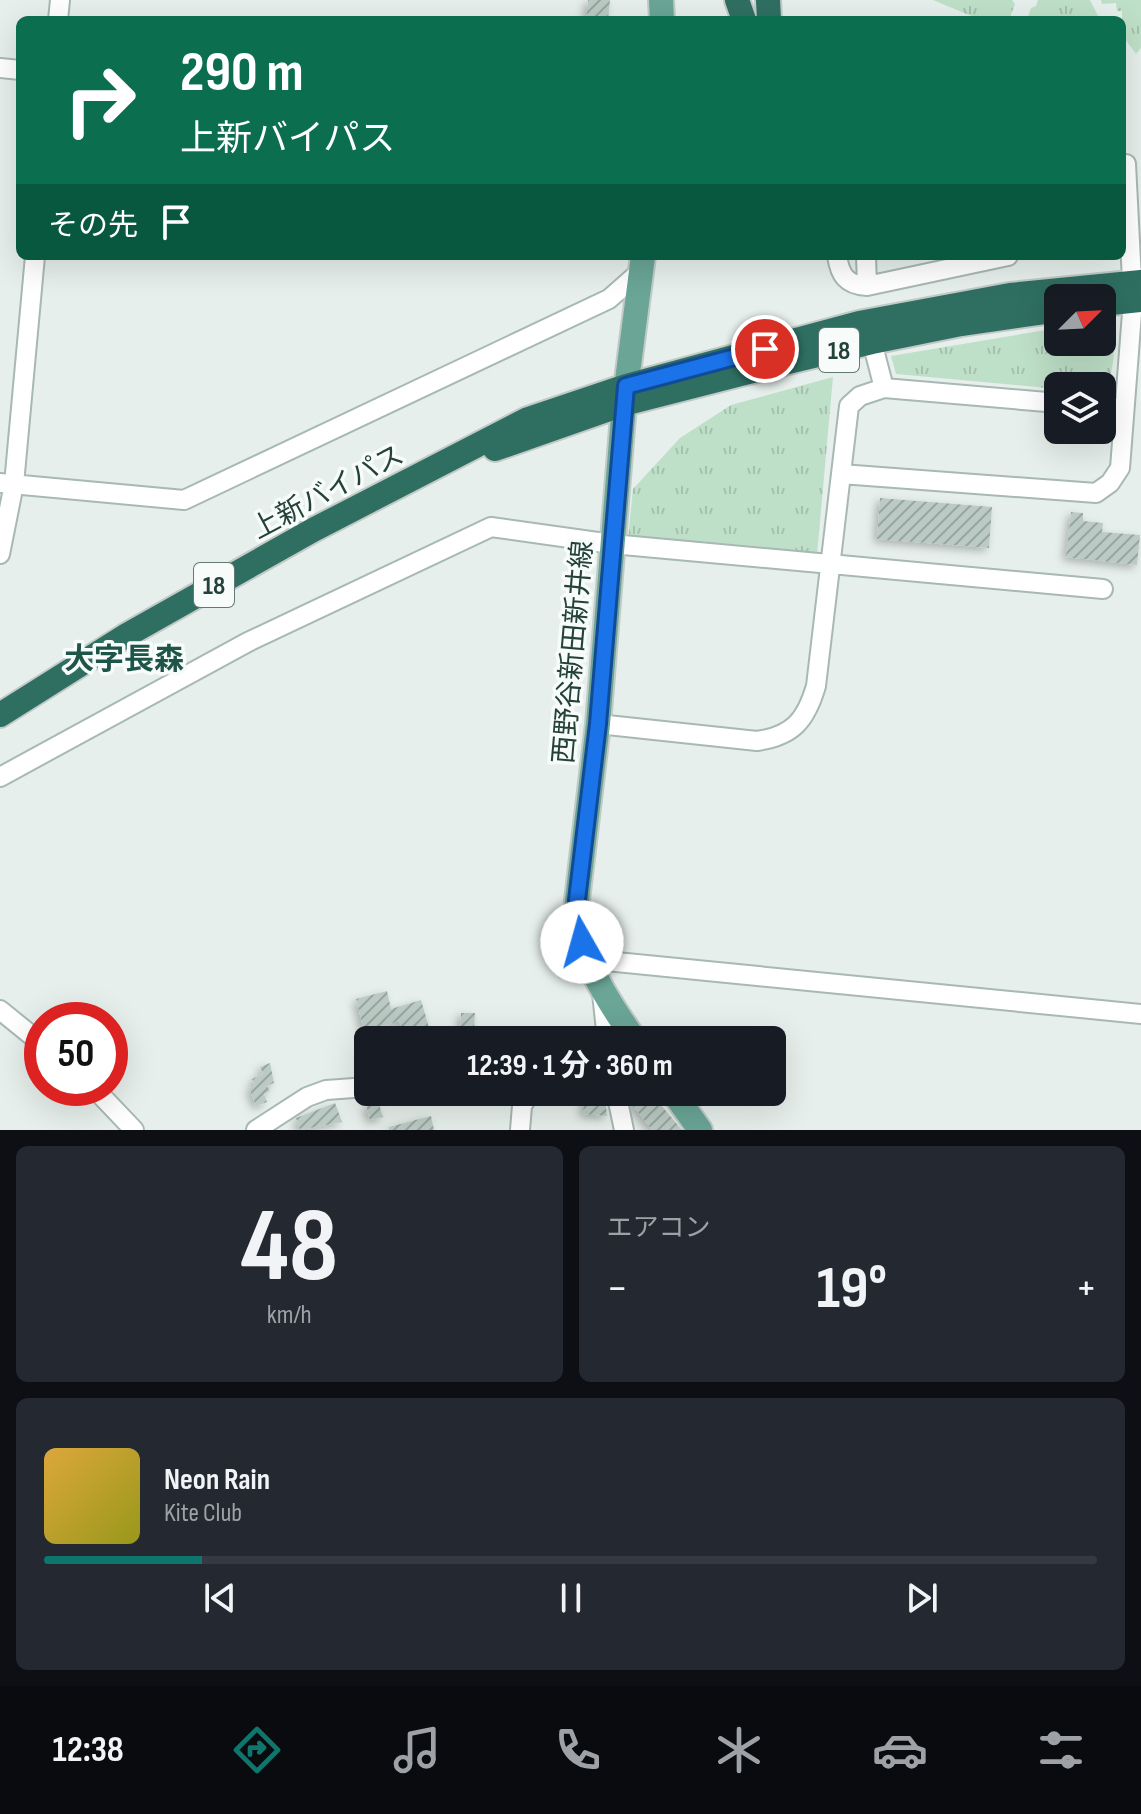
<!DOCTYPE html>
<html lang="ja">
<meta charset="utf-8">
<style>
:root{--surface:#171b24;--page:#242831;--text:#f1f3f6;--muted:#9ea1a6;--line:#363941;--accent:#0f766e}
body{margin:0;font-family:"Sofia Sans Condensed","Noto Sans JP",sans-serif;background:var(--page);color:var(--text);height:100vh;display:flex;flex-direction:column;font-size:30px;white-space:nowrap}
*{box-sizing:border-box;margin:0}
p{font-size:26px;color:var(--muted)}
.icon{flex:none;width:44px;height:44px;fill:none;stroke:currentColor;stroke-width:2;stroke-linecap:round;stroke-linejoin:round}
.map{position:relative;height:1130px;overflow:hidden}
.panel{display:flex;flex-direction:column;gap:16px;padding:16px;background:#0d0f14;flex:1}
.panel>*{flex:none}
.guide{position:absolute;left:16px;top:16px;width:1110px;height:244px;border-radius:12px;box-shadow:0 8px 32px #0002;background:#0b6e4f;color:#fff;overflow:hidden}
.needle{width:52px;rotate:66deg}
.buttons{position:absolute;left:1044px;top:284px;display:grid;gap:16px}
.buttons a{display:grid;place-items:center;width:72px;height:72px;border-radius:12px;background:var(--surface);box-shadow:0 8px 32px #0002;font-size:40px}
.speed{position:absolute;left:24px;top:1002px;display:flex;gap:16px;font-size:40px;font-weight:700;text-align:center}
.speed>*{display:grid;place-content:center;width:104px;height:104px;border-radius:50%;background:var(--surface);box-shadow:0 8px 32px #0002;line-height:1}
.speed .limit{border:12px solid #d22;background:#fff;color:#111}
.pin{position:absolute;display:grid;place-items:center;width:68px;height:68px;color:#fff;margin:-34px;border:4px solid #fff;border-radius:50%;box-shadow:0 2px 8px #0007}
.me{position:absolute;width:88px;margin:-44px;rotate:353deg;stroke-linejoin:round;filter:drop-shadow(0 0 6px #0008)}
.turn{display:flex;align-items:center;gap:28px;height:168px;padding:0 32px;font-size:36px}
.turn .icon{width:104px;height:104px;stroke-width:2.5}
.turn b{display:block;font-size:56px;line-height:68px}
.then{display:flex;align-items:center;height:76px;padding:0 32px;background:#0003;gap:16px;font-size:30px}
.big{font-size:60px;font-weight:700;line-height:1.1}
.panel .widget{flex:1;display:flex;flex-direction:column;justify-content:center;gap:12px;min-width:0;padding:0 28px;border-radius:12px;background:var(--page)}
.panel .dial{align-items:center;gap:0}
.dial b{font-size:104px;line-height:1}
.song{display:flex;align-items:center;gap:24px}
.cover{width:96px;height:96px;border-radius:12px;background:linear-gradient(135deg,hsl(40 70% 55%),hsl(60 70% 35%))}
.played{height:8px;border-radius:4px;background:linear-gradient(90deg,var(--accent) 15%,var(--line) 15%)}
.keys{display:flex;justify-content:space-around;direction:ltr}
.heat{display:flex;justify-content:space-between;align-items:center;font-size:44px;direction:ltr}
.panel .tiles{flex:1;display:grid;gap:16px;grid-template-columns:1fr 1fr}
.widget:last-child{grid-column:span 2}
.trip{position:absolute;left:354px;top:1026px;width:432px;height:80px;border-radius:12px;background:var(--surface);box-shadow:0 8px 32px #0002;font-weight:700;line-height:80px;text-align:center}
.dock{display:flex;height:128px;justify-content:space-around;align-items:center;background:#090b0e;color:var(--muted)}
.dock .icon{width:56px;height:56px}
.dock .active{color:var(--accent)}
.dock b{font-size:36px;color:var(--text)}
.map>svg:first-child{display:block}
.park{fill:url(#park-tufts)}
.building{fill:url(#building-hatch);filter:url(#shadow)}
.lines{fill:none;stroke-linecap:round;stroke-linejoin:round}
.minor-casing{stroke:#a8b8b2;stroke-width:22}
.major-casing{stroke:#c2cac8;stroke-width:28}
.highway-casing{stroke:#c2cac8;stroke-width:28}
.minor{stroke:#fff;stroke-width:18}
.major{stroke:#6aa596;stroke-width:24}
.highway{stroke:#2f6f62;stroke-width:24}
.route-casing{stroke:#114b97;stroke-width:20}
.route{stroke:#1a73e8;stroke-width:14}
.labels{text-anchor:middle;stroke-width:7;stroke-linejoin:round;paint-order:stroke}
.shield{fill:#f7fbf9;stroke:#637a73;stroke-width:2}
.shield-label{font-size:26px;font-weight:bold;fill:#24423a}
.street-label{font-size:28px;fill:#24423a;stroke:#f7fbf9}
.neighbourhood-label{font-size:30px;font-weight:bold;fill:#1f5548;stroke:#f7fbf9}
</style>
<div class="map">
<svg width="1141" height="1130" viewBox="0 0 1141 1130">
<defs>
<pattern id="park-tufts" width="24" height="20" patternUnits="userSpaceOnUse" patternTransform="scale(2)"><rect width="24" height="20" fill="#bfe0c8"/><path d="M3 7l-1-3M5 7V3M7 7l1-3M15 17l-1-3M17 17v-4M19 17l1-3" fill="none" stroke="#a4c1ad"/></pattern>
<pattern id="building-hatch" width="6" height="6" patternUnits="userSpaceOnUse" patternTransform="scale(2)"><rect width="6" height="6" fill="#bbcac4"/><path d="M-1 1l2-2M0 6l6-6M5 7l2-2" fill="none" stroke="#98a6a0"/></pattern>
<filter id="shadow"><feDropShadow dx="-3.5" dy="3.5" stdDeviation="4" flood-color="#0004"/></filter>
</defs>
<rect width="100%" height="100%" fill="#e6efeb"/>
<!-- park -->
<path class="park" d="M 933,0 L 1012,0 L 1015,4 L 1009,20 L 981,20 Z
M 1038,0 L 1090,0 L 1100,20 L 1027,20 L 1031,8 L 1036,6 Z
M 1101,0 L 1141,0 L 1141,48 L 1136,54 L 1122,35 L 1122,11 L 1117,11 L 1116,3 L 1102,4 Z
M 1102,321 L 1106,321 C 1118,341 1115,368 1105,389 L 1102,389 L 1102,386 L 1058,386 L 1058,389 L 896,374 L 891,356 L 1058,328 L 1058,342 L 1102,342 Z
M 833,377 L 817,555 L 628,538 L 633,489 L 680,438 L 731,405 Z"/>
<!-- building -->
<path class="building" d="M 588,0 L 610,0 L 608,20 L 586,20 Z
M 880,498 L 992,507 L 989,548 L 877,539 Z
M 1071,512 L 1083,513 L 1083,521 L 1103,523 L 1102,532 L 1140,535 L 1137,565 L 1066,557 Z
M 387,991 L 391,1009 L 421,1000 L 430,1031 L 404,1038 L 399,1021 L 364,1031 L 356,999 Z
M 461,1013 L 475,1013 L 474,1031 L 460,1031 Z
M 270,1063 L 274,1083 L 267,1086 L 270,1091 L 264,1094 L 267,1102 L 256,1106 L 249,1088 L 255,1086 L 252,1079 L 263,1074 L 260,1067 Z
M 643,1092 L 650,1092 L 682,1130 L 652,1130 L 630,1102 Z
M 584,1096 L 605,1097 L 607,1116 L 583,1114 Z
M 378,1101 L 383,1117 L 370,1120 L 366,1105 Z
M 335,1103 L 342,1122 L 300,1130 L 296,1118 Z
M 431,1116 L 434,1130 L 389,1130 L 389,1127 Z"/>
<g class="lines">
<!-- minor casing -->
<g class="minor-casing">
<path id="minor" d="M 58,20 L 60,0
M 0,68 L 20,70
M 837,256 C 840,275 846,285 867,286 L 1008,256
M 866,256 L 867,286
M 872,342 L 884,388
M 1102,407 L 1124,409
M 841,474 L 1096,493 L 1110,483 L 1120,468 L 1133,300 L 1126,164
M 0,483 L 184,500 L 609,299 L 642,270
M 0,554 L 14,484 L 35,256
M 598,724 L 757,741 C 793,736 806,720 816,686 L 849,406 L 860,396 L 884,388 L 1058,403
M 0,777 L 248,642 L 491,527 L 612,544 L 1103,589
M 586,959 L 1141,1014
M 602,993 L 607,1040
M 0,1010 L 42,1044
M 94,1088 L 134,1130
M 616,1092 L 624,1130
M 256,1130 L 307,1097 L 326,1090 L 368,1087
M 520,1130 L 522,1106 L 530,1092"/>
</g>
<!-- major casing -->
<g class="major-casing">
<path id="major" d="M 661,0 L 662,20
M 635,1040 C 602,993 580,959 577,900 L 598,724 L 624,404 L 643,256
M 673,1092 L 700,1130"/>
</g>
<!-- highway casing -->
<g class="highway-casing">
<path id="highway" d="M 737,0 L 744,20
M 768,0 L 769,20
M 1102,304 L 1141,300
M 495,449 L 624,404 L 772,366 L 872,342 L 961,324 L 1058,310
M 0,715 L 127,635 L 313,530 L 528,419 L 626,386 L 859,323 L 1010,295 L 1141,282"/>
</g>
<!-- minor -->
<use href="#minor" class="minor"/>
<!-- major -->
<use href="#major" class="major"/>
<!-- highway -->
<use href="#highway" class="highway"/>
</g>
<g class="lines">
<!-- route casing -->
<g class="route-casing">
<path id="route" d="M 582,942 L 577,900 L 598,724 L 626,386 L 765,349"/>
</g>
<!-- route -->
<use href="#route" class="route"/>
</g>
<g class="labels">
<!-- shield labels -->
<g class="shield">
<rect x="819" y="328" width="40" height="44" rx="6"/>
<rect x="194" y="563" width="40" height="44" rx="6"/>
</g>
<g class="shield-label">
<text x="839" y="359">18</text>
<text x="214" y="594">18</text>
</g>
<!-- street labels -->
<g class="street-label">
<text transform="translate(327 491) rotate(-28)" y="10">上新バイパス</text>
<text transform="translate(572 652) rotate(-85)" y="10">西野谷新田新井線</text>
</g>
<!-- neighbourhood labels -->
<g class="neighbourhood-label">
<text x="124" y="669">大字長森</text>
</g>
</g>
</svg>
<div class="buttons">
<a><svg class="needle" viewBox="-14 -14 28 28"><path d="M0-13l5 13h-10z" fill="#e53935"/><path d="M0 13l5-13h-10z" fill="#9ea1a6"/></svg></a>
<a><svg class="icon" aria-label="layers" viewBox="0 0 24 24"><path d="M12 4l9 5-9 5-9-5zM3 14l9 5 9-5"/></svg></a>
</div>
<div class="speed"><div class="limit">50</div></div>
<div class="pin" style="left:765px;top:349px;background:#d93025"><svg class="icon" aria-label="arrive" viewBox="0 0 24 24"><path d="M6 21V4h12l-3 4 3 4H6"/></svg></div>
<svg class="me" style="left:582px;top:942px" viewBox="-20 -20 40 40"><circle r="19" fill="#fff"/><path d="M0-13L10 11 0 6-10 11z" fill="#1a73e8"/></svg>
<div class="trip">12:39 · 1 分 · 360 m</div>
<div class="guide">
<div class="turn"><svg class="icon" aria-label="right" viewBox="0 0 24 24"><path d="M7 20v-9h11M14 6l5 5-5 5"/></svg><div><b>290 m</b>上新バイパス</div></div>
<div class="then">その先<svg class="icon" aria-label="arrive" viewBox="0 0 24 24"><path d="M6 21V4h12l-3 4 3 4H6"/></svg></div>
</div>
</div>
<section class="panel">
<div class="tiles">
<div class="widget dial"><b>48</b><p>km/h</p></div>
<div class="widget"><p>エアコン</p>
<div class="heat"><a>−</a><b class="big">19°</b><a>+</a></div>
</div>
<div class="widget">
<div class="song"><i class="cover"></i><div><b>Neon Rain</b><p>Kite Club</p></div></div>
<div class="played"></div>
<div class="keys"><svg class="icon" aria-label="previous" viewBox="0 0 24 24"><path d="M18 5L8 12l10 7zM5 5v14"/></svg><svg class="icon" aria-label="pause" viewBox="0 0 24 24"><path d="M8 5v14M16 5v14"/></svg><svg class="icon" aria-label="next" viewBox="0 0 24 24"><path d="M6 5l10 7-10 7zM19 5v14"/></svg></div>
</div>
</div>
</section>
<nav class="dock">
<b>12:38</b>
<svg class="icon active" aria-label="directions" viewBox="0 0 24 24"><path d="M12 3l9 9-9 9-9-9zM9 14v-3h6M13 9l2 2-2 2"/></svg>
<svg class="icon" aria-label="music" viewBox="0 0 24 24"><path d="M9 18V5l10-2v13"/><circle cx="6" cy="18" r="3"/><circle cx="16" cy="16" r="3"/></svg>
<svg class="icon" aria-label="phone" viewBox="0 0 24 24"><path d="M5 4h4l2 5-3 2q2 4 5 5l2-3 5 2v4C11 20 4 13 5 4z"/></svg>
<svg class="icon" aria-label="climate" viewBox="0 0 24 24"><path d="M12 3v18M4 7l16 10M4 17L20 7"/></svg>
<svg class="icon" aria-label="car" viewBox="0 0 24 24"><path d="M5 17H2v-5l4-1 3-4h7l3 4 3 1v5h-3M9 17h6M6 11h13"/><circle cx="7" cy="17" r="2"/><circle cx="17" cy="17" r="2"/></svg>
<svg class="icon" aria-label="filters" viewBox="0 0 24 24"><path d="M4 7h16M4 17h16"/><circle cx="9" cy="7" r="2"/><circle cx="15" cy="17" r="2"/></svg>
</nav>
